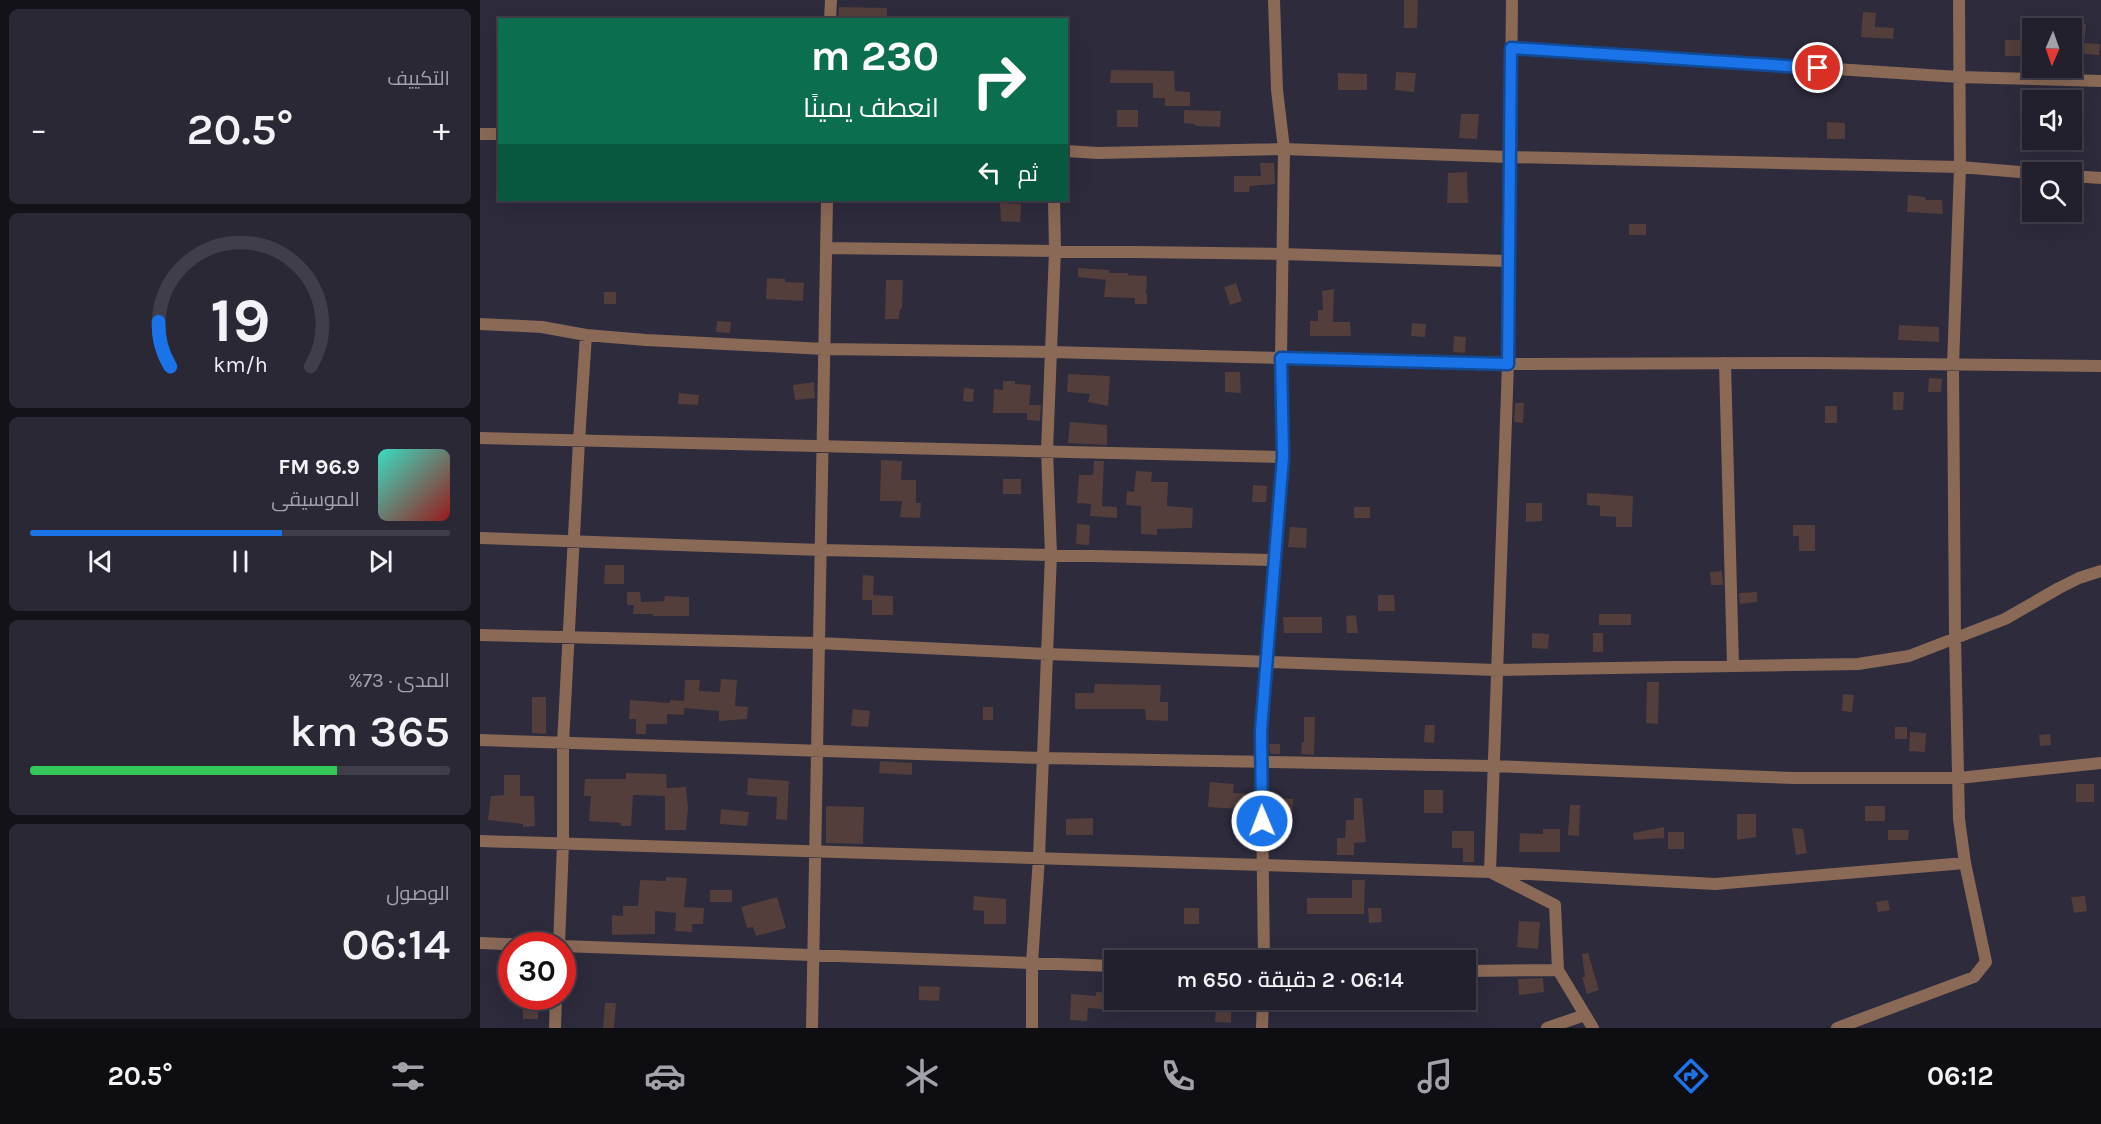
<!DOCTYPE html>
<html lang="ar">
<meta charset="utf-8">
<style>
:root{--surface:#22202d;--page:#2a2835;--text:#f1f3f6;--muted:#a2a3aa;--line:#3f3e49;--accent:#1a73e8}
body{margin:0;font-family:Karla,Cairo,sans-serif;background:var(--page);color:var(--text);direction:rtl;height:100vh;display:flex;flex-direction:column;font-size:22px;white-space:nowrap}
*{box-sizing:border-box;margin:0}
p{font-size:20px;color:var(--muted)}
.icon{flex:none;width:33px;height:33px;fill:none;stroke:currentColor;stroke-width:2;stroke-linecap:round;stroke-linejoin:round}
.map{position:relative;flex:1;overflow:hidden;direction:ltr}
.drawer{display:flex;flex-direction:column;gap:9px;padding:9px;background:#131219;width:480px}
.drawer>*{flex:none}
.top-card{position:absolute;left:18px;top:18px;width:570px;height:183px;border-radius:0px;box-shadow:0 6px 24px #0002,0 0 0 2px var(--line);direction:rtl;background:#0b6e4f;color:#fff;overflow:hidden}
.needle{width:39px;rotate:182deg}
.buttons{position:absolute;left:1542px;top:18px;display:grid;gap:12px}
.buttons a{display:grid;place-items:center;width:60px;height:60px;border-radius:0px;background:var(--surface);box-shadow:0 6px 24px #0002,0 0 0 2px var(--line);font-size:30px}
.speed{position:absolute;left:18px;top:932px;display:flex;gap:12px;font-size:30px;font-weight:700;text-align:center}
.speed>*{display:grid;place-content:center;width:78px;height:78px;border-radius:50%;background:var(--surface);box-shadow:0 6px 24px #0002,0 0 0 2px var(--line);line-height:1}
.speed .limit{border:9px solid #d22;background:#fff;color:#111}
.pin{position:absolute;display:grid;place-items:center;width:51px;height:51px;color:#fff;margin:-26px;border:3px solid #fff;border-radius:50%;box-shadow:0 2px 6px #0007}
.me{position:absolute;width:66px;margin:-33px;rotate:359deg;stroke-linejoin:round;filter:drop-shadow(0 0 4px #0008)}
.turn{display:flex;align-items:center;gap:21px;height:126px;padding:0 30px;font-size:27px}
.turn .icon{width:78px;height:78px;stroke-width:2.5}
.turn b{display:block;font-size:42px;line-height:51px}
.then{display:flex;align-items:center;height:57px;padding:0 30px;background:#0003;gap:12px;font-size:22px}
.big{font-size:45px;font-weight:600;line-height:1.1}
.drawer .widget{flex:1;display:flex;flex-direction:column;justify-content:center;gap:9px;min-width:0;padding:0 21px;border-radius:9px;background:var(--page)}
.drawer .dial{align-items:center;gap:0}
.dial svg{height:156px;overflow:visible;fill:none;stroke:var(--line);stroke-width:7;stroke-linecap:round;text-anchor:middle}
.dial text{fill:var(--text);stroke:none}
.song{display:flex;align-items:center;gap:18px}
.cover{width:72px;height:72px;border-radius:9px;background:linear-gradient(135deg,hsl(170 70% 55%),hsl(0 70% 35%))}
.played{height:6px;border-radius:3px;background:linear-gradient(90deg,var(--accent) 60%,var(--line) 60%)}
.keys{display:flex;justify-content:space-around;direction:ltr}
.heat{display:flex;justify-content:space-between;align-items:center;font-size:33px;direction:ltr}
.charge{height:9px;border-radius:4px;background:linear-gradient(90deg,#34c759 73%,var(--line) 0)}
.trip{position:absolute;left:624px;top:950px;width:372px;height:60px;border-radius:0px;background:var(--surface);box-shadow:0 6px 24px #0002,0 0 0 2px var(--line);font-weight:600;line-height:60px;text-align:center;direction:rtl}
.tab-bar{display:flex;height:96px;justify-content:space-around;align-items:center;background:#0e0d12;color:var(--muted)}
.tab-bar .icon{width:42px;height:42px}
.tab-bar .current{color:var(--accent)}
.tab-bar b{font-size:27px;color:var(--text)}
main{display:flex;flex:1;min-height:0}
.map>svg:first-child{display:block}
.building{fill:#533e3b}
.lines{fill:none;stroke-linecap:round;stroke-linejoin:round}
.street{stroke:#8a6957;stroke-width:12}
.route-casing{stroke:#114b97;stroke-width:15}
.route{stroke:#1a73e8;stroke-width:10}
</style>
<main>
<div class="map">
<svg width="1621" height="1028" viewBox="0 0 1621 1028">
<rect width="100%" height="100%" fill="#2d2b3c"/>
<!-- building -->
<path class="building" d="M 924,0 L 938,0 L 937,28 L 924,28 Z
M 359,7 L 407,8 L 407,18 L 358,18 Z
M 1383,12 L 1396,13 L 1395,27 L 1414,28 L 1413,39 L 1381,37 Z
M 1592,23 L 1606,24 L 1604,43 L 1620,44 L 1619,55 L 1592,53 Z
M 1525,40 L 1544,40 L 1544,56 L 1525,56 Z
M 631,70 L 694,71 L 695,91 L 710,92 L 710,106 L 685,106 L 685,98 L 673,98 L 673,83 L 630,83 Z
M 916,72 L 936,73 L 934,92 L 915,90 Z
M 858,73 L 887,74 L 887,90 L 858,90 Z
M 637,110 L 658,110 L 658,127 L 637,127 Z
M 704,110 L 741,111 L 740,127 L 715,126 L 715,124 L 704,123 Z
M 981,114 L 999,114 L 997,139 L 979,138 Z
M 1347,122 L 1365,123 L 1365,139 L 1347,139 Z
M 780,163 L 794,163 L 795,184 L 770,186 L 769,192 L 754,192 L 754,176 L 781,176 Z
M 987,172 L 988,203 L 967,203 L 968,173 Z
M 1428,195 L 1445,197 L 1446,200 L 1462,200 L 1463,214 L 1427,212 Z
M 520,203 L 541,204 L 540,222 L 521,221 Z
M 1149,224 L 1166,224 L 1166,235 L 1149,235 Z
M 598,268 L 629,270 L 629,273 L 648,273 L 648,275 L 667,276 L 666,294 L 667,294 L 667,304 L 655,304 L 655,298 L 624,297 L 626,280 L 598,277 Z
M 287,278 L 305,279 L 305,282 L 324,283 L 323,301 L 286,299 Z
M 406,280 L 423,280 L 422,309 L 420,309 L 419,319 L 405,319 Z
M 756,283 L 762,301 L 750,305 L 744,287 Z
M 854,289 L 853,322 L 870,322 L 871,336 L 830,336 L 830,321 L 838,321 L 838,310 L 843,310 L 842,291 Z
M 124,292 L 136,292 L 136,304 L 124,304 Z
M 237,321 L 251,322 L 250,333 L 236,332 Z
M 932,323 L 946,324 L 945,337 L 931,336 Z
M 1419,325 L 1459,327 L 1459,342 L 1418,340 Z
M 974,336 L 986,337 L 985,353 L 973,352 Z
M 745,372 L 760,372 L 761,393 L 745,392 Z
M 588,374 L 630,376 L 628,406 L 608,402 L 610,394 L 587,392 Z
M 1449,378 L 1462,379 L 1461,392 L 1448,392 Z
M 523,381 L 535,381 L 535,384 L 551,385 L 549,405 L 561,405 L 560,421 L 547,420 L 547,413 L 513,413 L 514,389 L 523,390 Z
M 334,382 L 335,398 L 315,400 L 313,385 Z
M 484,388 L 494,389 L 493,402 L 483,401 Z
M 1413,392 L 1424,392 L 1423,410 L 1413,410 Z
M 199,393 L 219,395 L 218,405 L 198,404 Z
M 1035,403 L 1044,403 L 1043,423 L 1034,422 Z
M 1345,406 L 1357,406 L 1357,423 L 1345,423 Z
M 590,422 L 627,425 L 627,445 L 588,443 Z
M 401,460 L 422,461 L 421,480 L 436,480 L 436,503 L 441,503 L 440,518 L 420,517 L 422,501 L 400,501 Z
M 614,461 L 624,461 L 622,506 L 637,507 L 637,518 L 610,516 L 611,504 L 597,503 L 599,475 L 613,475 Z
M 656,471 L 672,472 L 671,482 L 688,482 L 687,506 L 713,508 L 712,528 L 677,529 L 677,535 L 661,534 L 661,506 L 646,505 L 647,491 L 654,492 Z
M 523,479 L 541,479 L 541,494 L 523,494 Z
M 773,485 L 787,486 L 786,502 L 772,502 Z
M 1107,493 L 1153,496 L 1152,527 L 1136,527 L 1136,517 L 1120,516 L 1120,506 L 1107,505 Z
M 1046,503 L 1062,503 L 1062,521 L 1046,522 Z
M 874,507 L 890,507 L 890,518 L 874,518 Z
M 597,524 L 610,525 L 609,545 L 596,544 Z
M 1313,525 L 1335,525 L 1335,551 L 1319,551 L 1319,536 L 1313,536 Z
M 810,527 L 827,528 L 826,548 L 808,547 Z
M 125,565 L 144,565 L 144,584 L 124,584 Z
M 1242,571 L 1243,585 L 1231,585 L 1230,572 Z
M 383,575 L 394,576 L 393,595 L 413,596 L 413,615 L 392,615 L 392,600 L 382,600 Z
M 147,592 L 160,592 L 161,602 L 184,601 L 185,596 L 209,597 L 209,616 L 173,616 L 173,614 L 153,614 L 154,605 L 147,605 Z
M 1277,592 L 1277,602 L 1260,604 L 1259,593 Z
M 898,595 L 914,595 L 915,611 L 898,611 Z
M 1119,614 L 1151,614 L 1151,625 L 1119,625 Z
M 876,615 L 878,633 L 867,633 L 866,616 Z
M 803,617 L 842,617 L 842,633 L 804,633 Z
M 1052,633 L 1069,634 L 1068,649 L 1052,648 Z
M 1113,633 L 1123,633 L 1123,652 L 1113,652 Z
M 241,679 L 257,680 L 255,706 L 268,707 L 267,719 L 239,721 L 239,711 L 204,708 L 204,715 L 187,714 L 187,724 L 166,724 L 166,734 L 156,734 L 156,719 L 149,719 L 150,700 L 190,703 L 190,700 L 204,701 L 205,680 L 220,680 L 219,691 L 240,692 Z
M 1167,682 L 1179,682 L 1178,724 L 1166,723 Z
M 615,684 L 681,685 L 680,702 L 688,702 L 688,721 L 666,720 L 665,709 L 595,709 L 595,693 L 614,693 Z
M 1363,694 L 1374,695 L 1372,712 L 1362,711 Z
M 52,697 L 66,697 L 66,734 L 52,733 Z
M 503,707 L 513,707 L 513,720 L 503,720 Z
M 373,709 L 390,711 L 388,727 L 371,726 Z
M 824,717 L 835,717 L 834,755 L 821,754 L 822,742 L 824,742 Z
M 945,725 L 955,725 L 954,743 L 944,742 Z
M 1415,727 L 1427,727 L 1427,739 L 1415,739 Z
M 1430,732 L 1446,733 L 1445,752 L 1429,751 Z
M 1570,734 L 1571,745 L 1560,746 L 1559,735 Z
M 789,744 L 800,744 L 800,754 L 790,754 Z
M 400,761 L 432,763 L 432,775 L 399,773 Z
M 146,773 L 186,774 L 187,788 L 206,787 L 208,808 L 206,830 L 185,830 L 185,796 L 153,795 L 151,826 L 141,826 L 141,823 L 109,821 L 111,796 L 104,796 L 105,779 L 146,779 Z
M 24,775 L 40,775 L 40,796 L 54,796 L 55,826 L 43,827 L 43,824 L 8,820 L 11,796 L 24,795 Z
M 268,778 L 309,781 L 307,820 L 296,819 L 297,797 L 267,795 Z
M 730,782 L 754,784 L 753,793 L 774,794 L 773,810 L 728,807 Z
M 1596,784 L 1614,784 L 1614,802 L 1596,802 Z
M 944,790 L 963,790 L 963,813 L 944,813 Z
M 797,798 L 813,799 L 812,816 L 796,815 Z
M 874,798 L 882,798 L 886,842 L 874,843 L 874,855 L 857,855 L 857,838 L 865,838 L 866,820 L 874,820 Z
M 1090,805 L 1100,805 L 1099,836 L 1088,835 Z
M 346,806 L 384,807 L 383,844 L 346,843 Z
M 1385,806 L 1405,806 L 1405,821 L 1385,821 Z
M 241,809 L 269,812 L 267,826 L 240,824 Z
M 1257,814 L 1276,814 L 1276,837 L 1257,840 Z
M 613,818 L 613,835 L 586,835 L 586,819 Z
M 1184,827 L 1184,838 L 1154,840 L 1153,833 Z
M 1312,828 L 1323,829 L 1327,853 L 1316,855 Z
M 1063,829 L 1080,829 L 1080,852 L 1039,852 L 1040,833 L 1063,834 Z
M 1408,830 L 1429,830 L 1428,840 L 1408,840 Z
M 972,831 L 994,831 L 994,862 L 983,862 L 983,848 L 972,848 Z
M 1188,832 L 1204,832 L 1204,849 L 1188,849 Z
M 186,877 L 207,878 L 204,907 L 224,908 L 223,924 L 212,924 L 212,932 L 195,931 L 196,913 L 175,911 L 175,934 L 132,935 L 132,915 L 143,916 L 143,906 L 158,906 L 160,880 L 186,881 Z
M 872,880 L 885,880 L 884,914 L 827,914 L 827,898 L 872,898 Z
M 230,890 L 252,890 L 252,902 L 230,902 Z
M 494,896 L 526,899 L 526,924 L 504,924 L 504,911 L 493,910 Z
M 1605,896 L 1607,911 L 1594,913 L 1591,897 Z
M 297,897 L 306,928 L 276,936 L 273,927 L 267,928 L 261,907 Z
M 1408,900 L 1410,910 L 1398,912 L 1396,902 Z
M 704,908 L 719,908 L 719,924 L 704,924 Z
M 888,908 L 901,908 L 902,922 L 889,923 Z
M 1039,921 L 1060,922 L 1058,949 L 1037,947 Z
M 1108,953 L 1119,990 L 1107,994 L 1102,977 L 1105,977 L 1102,954 Z
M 1063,978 L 1064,992 L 1039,995 L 1038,979 Z
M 439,986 L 460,987 L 459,1001 L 439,1000 Z
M 616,992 L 634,993 L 634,1010 L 608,1008 L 607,1021 L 590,1020 L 591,994 L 616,996 Z
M 43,1003 L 58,1003 L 58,1019 L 43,1019 Z
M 125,1003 L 136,1003 L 134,1028 L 123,1028 Z
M 751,1004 L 751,1023 L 735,1022 L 736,1007 Z"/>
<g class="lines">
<!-- street -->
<path class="street" d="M 1032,0 L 1028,364 L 1010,872 L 1075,905 L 1078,970 L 1113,1028
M 350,20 L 351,0
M 1031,48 L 1479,77 L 1621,81
M 0,134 L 20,134
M 586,151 L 618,153 L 804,149 L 1029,157 L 1480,167 L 1552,173
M 1592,176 L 1621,178
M 346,248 L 802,254 L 1028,261
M 0,324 L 62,327 L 106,335 L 166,340 L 344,349 L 571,352 L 1028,364 L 1330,363 L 1621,366
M 1245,363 L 1253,666
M 0,438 L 803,457
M 0,538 L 341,550 L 795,560
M 0,635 L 339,643 L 567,654 L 1016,670 L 1378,664 L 1429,656 L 1525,619 L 1579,588 L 1599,578 L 1621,571
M 0,740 L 563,758 L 1012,766 L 1313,778 L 1479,778 L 1621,763
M 0,841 L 1010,872 L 1235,884 L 1485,863
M 0,943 L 51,945
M 79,945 L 83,843 L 83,743 L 99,441 L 106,335
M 82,946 L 634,966
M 784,960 L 781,731 L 803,457 L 801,359 L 804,149 L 797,90 L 794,0
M 986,971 L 1078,970
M 75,1028 L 76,996
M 332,1028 L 347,200
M 552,1028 L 552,963 L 559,857 L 571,554 L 567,451 L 575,251 L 574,200
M 782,1028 L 783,999
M 1067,1028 L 1105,1015
M 1357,1028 L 1494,977 L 1506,962 L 1485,863 L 1479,819 L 1475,638 L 1473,366 L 1480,167 L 1479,0"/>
</g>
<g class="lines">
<!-- route casing -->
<g class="route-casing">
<path id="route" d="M 782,821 L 781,731 L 803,457 L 801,358 L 1028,364 L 1031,48 L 1338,68"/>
</g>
<!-- route -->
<use href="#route" class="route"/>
</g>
</svg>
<div class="buttons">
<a><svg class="needle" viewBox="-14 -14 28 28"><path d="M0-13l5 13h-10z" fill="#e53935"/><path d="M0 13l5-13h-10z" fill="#a2a3aa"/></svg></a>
<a><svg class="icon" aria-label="sound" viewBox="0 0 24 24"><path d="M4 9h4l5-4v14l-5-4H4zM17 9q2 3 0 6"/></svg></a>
<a><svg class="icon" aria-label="search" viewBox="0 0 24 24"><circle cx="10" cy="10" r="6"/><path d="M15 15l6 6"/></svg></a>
</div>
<div class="speed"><div class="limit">30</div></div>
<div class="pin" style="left:1338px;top:68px;background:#d93025"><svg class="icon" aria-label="arrive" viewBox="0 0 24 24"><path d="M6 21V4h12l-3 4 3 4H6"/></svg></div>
<svg class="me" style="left:782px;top:821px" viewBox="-20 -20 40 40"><circle r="17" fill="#1a73e8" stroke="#fff" stroke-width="3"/><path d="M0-11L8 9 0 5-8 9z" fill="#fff"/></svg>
<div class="trip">06:14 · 2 دقيقة · 650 m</div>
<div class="top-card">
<div class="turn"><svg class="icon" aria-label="right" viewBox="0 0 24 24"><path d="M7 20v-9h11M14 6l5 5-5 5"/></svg><div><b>230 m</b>انعطف يمينًا</div></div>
<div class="then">ثم<svg class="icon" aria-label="left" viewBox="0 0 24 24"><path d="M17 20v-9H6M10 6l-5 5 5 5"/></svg></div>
</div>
</div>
<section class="drawer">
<div class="widget"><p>التكييف</p>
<div class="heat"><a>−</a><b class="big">20.5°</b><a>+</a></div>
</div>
<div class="widget dial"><svg viewBox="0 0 100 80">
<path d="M14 69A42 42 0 1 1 86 69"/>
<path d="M14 69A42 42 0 0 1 8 46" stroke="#1a73e8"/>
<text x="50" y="56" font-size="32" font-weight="700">19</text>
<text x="50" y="72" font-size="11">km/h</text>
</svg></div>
<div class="widget">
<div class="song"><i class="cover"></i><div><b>96.9 FM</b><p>الموسيقى</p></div></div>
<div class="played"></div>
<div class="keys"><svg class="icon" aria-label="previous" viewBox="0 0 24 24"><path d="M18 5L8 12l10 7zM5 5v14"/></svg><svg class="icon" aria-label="pause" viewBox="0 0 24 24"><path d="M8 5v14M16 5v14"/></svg><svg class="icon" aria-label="next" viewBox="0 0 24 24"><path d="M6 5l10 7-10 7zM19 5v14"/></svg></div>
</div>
<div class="widget"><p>المدى · 73%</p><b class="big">365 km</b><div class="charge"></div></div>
<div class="widget"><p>الوصول</p><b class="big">06:14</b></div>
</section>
</main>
<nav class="tab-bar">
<b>06:12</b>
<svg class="icon current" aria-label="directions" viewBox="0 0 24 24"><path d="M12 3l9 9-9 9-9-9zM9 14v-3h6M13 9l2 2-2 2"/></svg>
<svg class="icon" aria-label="music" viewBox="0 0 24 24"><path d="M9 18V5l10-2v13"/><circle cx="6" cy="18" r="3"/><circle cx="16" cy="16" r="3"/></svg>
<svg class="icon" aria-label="phone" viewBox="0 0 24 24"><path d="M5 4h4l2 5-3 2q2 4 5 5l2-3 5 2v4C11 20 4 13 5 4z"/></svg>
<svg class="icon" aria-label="climate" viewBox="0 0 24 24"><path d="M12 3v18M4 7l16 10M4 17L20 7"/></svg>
<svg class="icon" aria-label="car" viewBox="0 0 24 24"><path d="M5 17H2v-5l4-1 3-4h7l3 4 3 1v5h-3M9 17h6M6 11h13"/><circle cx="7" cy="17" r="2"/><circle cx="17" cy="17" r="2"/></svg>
<svg class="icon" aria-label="filters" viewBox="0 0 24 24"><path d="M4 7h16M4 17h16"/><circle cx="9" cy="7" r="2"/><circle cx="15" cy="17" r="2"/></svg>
<b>20.5°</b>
</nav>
